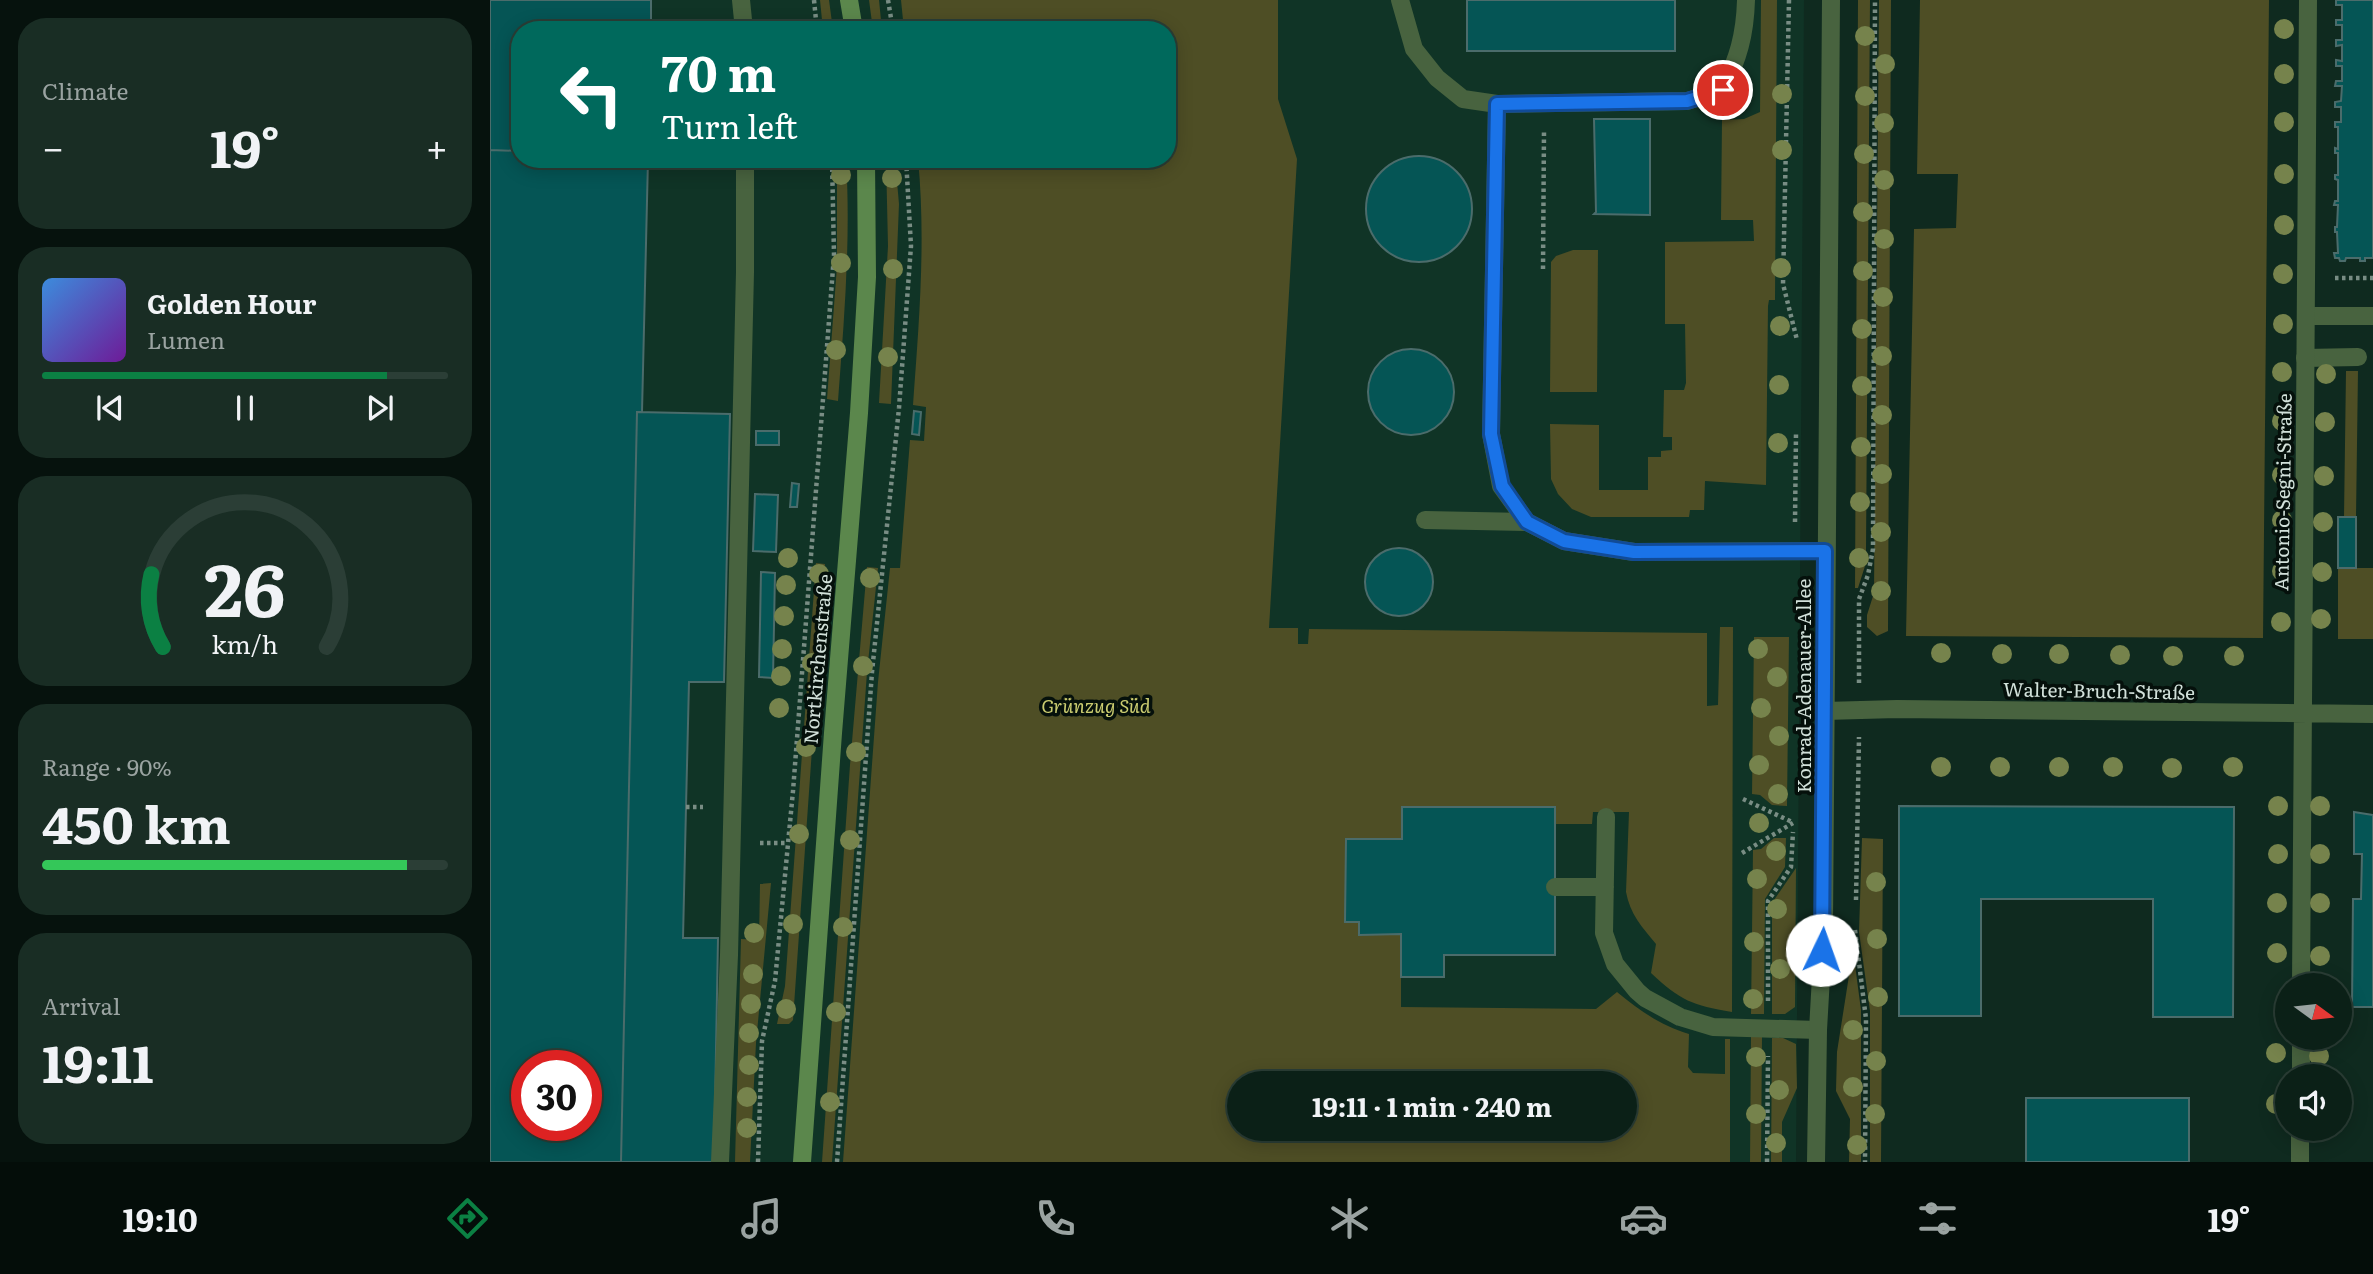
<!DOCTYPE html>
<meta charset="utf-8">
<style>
:root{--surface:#0b2017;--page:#192d24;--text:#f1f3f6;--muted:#9aa3a1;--line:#2b3e36;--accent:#0b8043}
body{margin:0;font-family:Literata,serif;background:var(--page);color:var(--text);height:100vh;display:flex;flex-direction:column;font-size:26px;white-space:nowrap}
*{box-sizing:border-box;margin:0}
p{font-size:23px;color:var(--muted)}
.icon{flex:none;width:38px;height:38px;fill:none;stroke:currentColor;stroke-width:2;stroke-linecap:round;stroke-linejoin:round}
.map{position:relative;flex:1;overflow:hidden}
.drawer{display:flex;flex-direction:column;gap:18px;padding:18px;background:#06120d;width:490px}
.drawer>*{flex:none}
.top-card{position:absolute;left:21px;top:21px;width:665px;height:147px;border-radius:28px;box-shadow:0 4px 18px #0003,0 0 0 2px var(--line);background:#00695c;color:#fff;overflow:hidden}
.needle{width:46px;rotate:105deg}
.tools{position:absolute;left:1785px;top:973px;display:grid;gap:14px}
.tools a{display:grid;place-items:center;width:77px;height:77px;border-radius:50%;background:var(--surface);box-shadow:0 4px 18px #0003,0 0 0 2px var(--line);font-size:35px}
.speed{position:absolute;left:21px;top:1050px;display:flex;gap:14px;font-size:35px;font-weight:700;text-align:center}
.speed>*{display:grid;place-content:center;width:91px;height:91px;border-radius:50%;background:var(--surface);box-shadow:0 4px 18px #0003,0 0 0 2px var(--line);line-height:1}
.speed .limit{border:10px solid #d22;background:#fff;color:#111}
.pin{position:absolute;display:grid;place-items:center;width:60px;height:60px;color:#fff;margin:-30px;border:4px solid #fff;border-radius:50%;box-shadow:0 2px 7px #0007}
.me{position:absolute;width:77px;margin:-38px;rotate:3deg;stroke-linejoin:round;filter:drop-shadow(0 0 5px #0008)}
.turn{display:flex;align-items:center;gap:24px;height:147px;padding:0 35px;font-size:32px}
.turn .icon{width:91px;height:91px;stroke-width:2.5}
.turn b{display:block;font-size:49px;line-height:60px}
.big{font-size:52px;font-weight:700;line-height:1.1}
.drawer .card{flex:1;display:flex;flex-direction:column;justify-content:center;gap:10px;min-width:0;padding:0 24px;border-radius:28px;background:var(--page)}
.drawer .dial{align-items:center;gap:0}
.dial svg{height:182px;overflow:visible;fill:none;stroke:var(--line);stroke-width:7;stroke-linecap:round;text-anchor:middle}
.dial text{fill:var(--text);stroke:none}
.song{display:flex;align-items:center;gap:21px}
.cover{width:84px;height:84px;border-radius:10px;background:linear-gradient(135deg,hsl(210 70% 55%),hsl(280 70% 35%))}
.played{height:7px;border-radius:4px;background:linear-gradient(90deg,var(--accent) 85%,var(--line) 85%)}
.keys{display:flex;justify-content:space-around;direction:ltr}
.heat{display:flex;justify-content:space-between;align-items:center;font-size:38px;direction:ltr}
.charge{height:10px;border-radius:5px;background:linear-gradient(90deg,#34c759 90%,var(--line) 0)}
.trip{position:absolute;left:737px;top:1071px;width:410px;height:70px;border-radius:35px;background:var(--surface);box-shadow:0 4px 18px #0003,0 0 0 2px var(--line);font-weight:700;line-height:70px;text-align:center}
.tabs{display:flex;height:112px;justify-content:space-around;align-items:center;background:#040d09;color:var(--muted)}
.tabs .icon{width:49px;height:49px}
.tabs .active{color:var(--accent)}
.tabs b{font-size:32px;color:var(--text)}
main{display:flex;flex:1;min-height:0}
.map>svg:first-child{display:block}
.built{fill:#103426;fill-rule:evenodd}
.green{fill:#4e4e25;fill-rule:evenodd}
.building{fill:#055555;stroke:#4b6c6b;stroke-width:2;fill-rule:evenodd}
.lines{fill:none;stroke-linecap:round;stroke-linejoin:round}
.path{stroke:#798d84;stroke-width:4.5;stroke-dasharray:3.5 3.5;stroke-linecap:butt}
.lane{stroke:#48633f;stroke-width:18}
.street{stroke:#48633f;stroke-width:18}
.secondary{stroke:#5b874c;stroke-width:18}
.tree{fill:#76834c}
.route-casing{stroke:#114b97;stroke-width:18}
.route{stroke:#1a73e8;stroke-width:12}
.labels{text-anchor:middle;stroke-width:7;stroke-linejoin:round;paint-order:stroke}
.street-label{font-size:19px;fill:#d2e1da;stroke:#05100b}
.park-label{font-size:19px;font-style:italic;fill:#cacc70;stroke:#05100b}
</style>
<main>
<section class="drawer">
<div class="card"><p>Climate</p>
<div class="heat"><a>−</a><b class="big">19°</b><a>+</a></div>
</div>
<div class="card">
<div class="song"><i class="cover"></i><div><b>Golden Hour</b><p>Lumen</p></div></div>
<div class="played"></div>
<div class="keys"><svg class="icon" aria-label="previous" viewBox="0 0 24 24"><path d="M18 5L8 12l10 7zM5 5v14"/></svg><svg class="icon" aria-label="pause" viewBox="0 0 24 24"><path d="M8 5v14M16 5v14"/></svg><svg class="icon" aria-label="next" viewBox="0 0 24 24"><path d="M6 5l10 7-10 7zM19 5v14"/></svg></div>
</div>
<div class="card dial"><svg viewBox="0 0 100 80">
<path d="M14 69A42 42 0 1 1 86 69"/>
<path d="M14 69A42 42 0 0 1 9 37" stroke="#0b8043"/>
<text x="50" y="56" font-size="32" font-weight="700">26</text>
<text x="50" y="72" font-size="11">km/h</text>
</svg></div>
<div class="card"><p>Range · 90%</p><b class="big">450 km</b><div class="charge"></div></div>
<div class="card"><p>Arrival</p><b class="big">19:11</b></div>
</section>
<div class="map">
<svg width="1883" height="1162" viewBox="0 0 1883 1162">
<rect width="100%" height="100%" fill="#0f2a1f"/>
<!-- built -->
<path class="built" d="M 0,0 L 1314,0 L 1306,1162 L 0,1162 ZM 30,30 L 677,30 L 677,159 L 30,159 ZM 37,1066 L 96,1066 L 96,1125 L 37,1125 ZM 749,1083 L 1134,1083 L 1134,1129 L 749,1129 Z"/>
<!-- green -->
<path class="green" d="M 330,0 L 339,0 L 343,30 L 333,30 Z
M 379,0 L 389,0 L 392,30 L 383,30 Z
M 411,0 L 788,0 L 788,99 L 807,159 L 779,628 L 808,628 L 808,644 L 818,644 L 819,629 L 1217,633 L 1217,706 L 1228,705 L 1230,627 L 1243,627 L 1242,1012 C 1202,1005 1191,1001 1161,973 L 1166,944 C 1152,927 1140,914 1136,892 L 1139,812 L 1103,812 L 1102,824 L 1065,824 L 1064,807 L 912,807 L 912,839 L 856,839 L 856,922 L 869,922 L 869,935 L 911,934 L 911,1007 L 1106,1009 L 1127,992 C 1150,1011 1170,1025 1199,1034 L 1198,1067 L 1203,1073 L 1235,1074 L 1235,1039 L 1240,1039 L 1240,1162 L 353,1162 L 388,682 L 400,568 L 410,568 L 420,440 L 434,441 L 436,407 L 423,405 C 429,323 436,241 428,159 L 677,159 L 677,30 L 414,30 ZM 749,1083 L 1134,1083 L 1134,1129 L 749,1129 Z
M 1271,0 L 1287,0 L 1285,300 L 1279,300 L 1278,306 L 1276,485 L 1215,481 L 1214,510 L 1200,510 L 1199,517 L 1101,517 L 1082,509 L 1068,494 L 1061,479 L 1060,424 L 1109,425 L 1109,490 L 1158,490 L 1158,457 L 1171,457 L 1171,451 L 1182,450 L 1182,437 L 1173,437 L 1174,390 L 1194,390 L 1196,383 L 1195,324 L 1175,324 L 1175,242 L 1264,241 L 1263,220 L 1231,220 L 1232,120 L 1254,119 L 1270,112 Z
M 1368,0 L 1380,0 L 1376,551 L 1375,566 L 1368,588 L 1365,588 Z
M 1389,0 L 1401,0 L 1398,631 L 1387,636 L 1377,627 L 1377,615 L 1384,593 Z
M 1430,0 L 1779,0 L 1773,638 L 1416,636 L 1424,229 L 1466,228 L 1468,174 L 1427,174 Z
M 347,159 L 356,159 C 361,240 354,320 348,401 L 337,399 L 347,266 Z
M 396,159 L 405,159 L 409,204 L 401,404 L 389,403 L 398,246 Z
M 1083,250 L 1108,250 L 1107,392 L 1060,392 L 1061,262 L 1066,256 Z
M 1856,371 L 1868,371 L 1866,517 L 1854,517 Z
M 326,563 L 335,564 L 303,1020 L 299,1024 L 287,1024 L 295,986 Z
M 377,567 L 388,568 L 377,672 L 342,1162 L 332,1162 L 360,765 Z
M 1848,568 L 1883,568 L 1883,639 L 1848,639 Z
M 1264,637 L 1299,637 L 1297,806 L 1282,805 L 1270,795 L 1262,794 Z
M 1284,838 L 1296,838 L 1295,867 L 1275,899 L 1274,1014 L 1261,1014 L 1263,850 L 1271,849 Z
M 1372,838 L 1393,839 L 1391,1162 L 1380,1162 L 1380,1011 L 1369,932 Z
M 1306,868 L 1305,1007 L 1295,1014 L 1282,1014 L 1282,903 Z
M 281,883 L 266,1043 L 260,1162 L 245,1162 L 251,939 L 269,940 L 270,884 Z
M 1363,950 L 1371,1010 L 1371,1162 L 1359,1162 L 1360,1119 L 1346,1091 L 1347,1052 Z
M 1261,1037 L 1272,1037 L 1271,1162 L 1260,1162 Z
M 1282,1038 L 1293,1038 L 1306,1044 L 1307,1088 L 1292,1122 L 1292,1162 L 1281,1162 Z"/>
<!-- building -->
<path class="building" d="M 0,0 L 161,0 L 161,30 L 30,30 L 30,151 L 0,150 Z
M 977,0 L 1185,0 L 1185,51 L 977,51 Z
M 1846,0 L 1883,0 L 1883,258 L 1875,258 L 1875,261 L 1870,261 L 1870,258 L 1856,258 L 1855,261 L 1850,261 L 1849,258 L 1845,258 L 1844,253 L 1848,253 L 1847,232 L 1845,232 L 1845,227 L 1847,227 L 1848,205 L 1844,205 L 1845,201 L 1848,201 L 1848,180 L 1845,179 L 1845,175 L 1848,175 L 1848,153 L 1845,153 L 1845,148 L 1848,149 L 1848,127 L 1845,127 L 1845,122 L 1851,122 L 1851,107 L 1845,107 L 1845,102 L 1851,101 L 1852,86 L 1845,86 L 1846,81 L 1852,81 L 1852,66 L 1846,66 L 1846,60 L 1852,61 L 1852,45 L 1846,46 L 1846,40 L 1852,40 L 1852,25 L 1846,25 L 1846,20 L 1852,20 L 1852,5 L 1846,5 Z
M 1104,119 L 1160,119 L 1160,215 L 1104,214 L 1106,212 Z
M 0,150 L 30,151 L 30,159 L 158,159 L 152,412 L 147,412 L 131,1162 L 0,1162 ZM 37,1066 L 96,1066 L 96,1125 L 37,1125 Z
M876 209a53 53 0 1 1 106 0a53 53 0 1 1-106 0Z
M878 392a43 43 0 1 1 86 0a43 43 0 1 1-86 0Z
M 424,411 L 431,412 L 429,435 L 422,434 Z
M 147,412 L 240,414 L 234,682 L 199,682 L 196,807 L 193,938 L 228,938 L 224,1162 L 131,1162 Z
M 266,431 L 289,431 L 289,445 L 266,445 Z
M 302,483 L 309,484 L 307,507 L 300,507 Z
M 265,494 L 288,495 L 286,552 L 263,551 Z
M 1848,517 L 1866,517 L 1866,568 L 1848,568 Z
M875 582a34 34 0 1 1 68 0a34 34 0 1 1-68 0Z
M 271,572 L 285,573 L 283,678 L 269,677 Z
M 1409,806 L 1744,807 L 1743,1017 L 1663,1017 L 1663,899 L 1491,899 L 1491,1016 L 1409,1016 Z
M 912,807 L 1065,807 L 1065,955 L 954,955 L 954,977 L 911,977 L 911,934 L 869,935 L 869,922 L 855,922 L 856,839 L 912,839 Z
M 1864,812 L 1883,815 L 1883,1007 L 1862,1007 L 1863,899 L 1871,899 L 1872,854 L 1864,854 Z
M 1536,1098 L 1699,1098 L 1699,1162 L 1536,1162 Z"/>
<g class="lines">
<!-- path -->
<path class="path" d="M 324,0 L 327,30
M 398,0 L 403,30
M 1299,0 L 1293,284 L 1307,340
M 1053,269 L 1054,130
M 1845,278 L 1883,278
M 1305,522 L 1306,433
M 1369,683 L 1369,599 L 1378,575 L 1383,549 L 1385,0
M 1253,799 L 1302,822
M 196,807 L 213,807
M 270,843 L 298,843
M 1252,853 L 1303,823
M 1366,900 L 1369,737
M 1365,930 L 1376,1019 L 1375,1162
M 1278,1001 L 1278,901 L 1301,867 L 1303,832
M 268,1162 L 272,1041 L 285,981 L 303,791 L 344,255 L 342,159
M 347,1162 L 382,672 L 409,408 L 421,246 L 416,159
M 1277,1162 L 1278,1056"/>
<!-- lane -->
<path class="lane" d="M 251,0 L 254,30
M 910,0 L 924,49 L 947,78 L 973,99 L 1007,104 L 1197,101 L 1233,90 C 1248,58 1255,36 1256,0
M 1007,104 L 1001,434 L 1011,486 L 1037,522 L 1074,541 L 1144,552 L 1335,551
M 1816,316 L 1883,316
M 1815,358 L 1868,357
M 935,520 L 1037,522
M 1116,817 L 1114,933 L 1125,964 L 1147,991 L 1155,998 L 1190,1017 L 1223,1027 L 1328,1030
M 1065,887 L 1115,887
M 230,1162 L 239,955 L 255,272 L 255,159"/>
<!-- street -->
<path class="street" d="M 1335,711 L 1407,709 L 1883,714
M 1811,985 L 1818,0
M 1811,1076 L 1811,1038
M 1326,1162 L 1328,1030 L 1334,924 L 1341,0
M 1810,1162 L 1810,1129"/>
<!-- secondary -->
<path class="secondary" d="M 359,0 L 364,30
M 312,1162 L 343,733 L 369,413 L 377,277 L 376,159"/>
</g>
<!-- trees -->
<g class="tree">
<circle cx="1794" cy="29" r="10"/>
<circle cx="1375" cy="36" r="10"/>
<circle cx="1395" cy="64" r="10"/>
<circle cx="1794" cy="74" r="10"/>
<circle cx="1292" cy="94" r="10"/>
<circle cx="1375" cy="96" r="10"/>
<circle cx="1794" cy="122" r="10"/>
<circle cx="1394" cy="123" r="10"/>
<circle cx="1292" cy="150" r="10"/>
<circle cx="1374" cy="154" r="10"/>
<circle cx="1794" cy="174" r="10"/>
<circle cx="351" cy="175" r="10"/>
<circle cx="402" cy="178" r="10"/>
<circle cx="1394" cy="180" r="10"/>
<circle cx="1373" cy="212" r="10"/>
<circle cx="1794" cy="225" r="10"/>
<circle cx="1394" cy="239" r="10"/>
<circle cx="351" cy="263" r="10"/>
<circle cx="1291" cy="268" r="10"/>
<circle cx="403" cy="269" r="10"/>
<circle cx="1373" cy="271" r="10"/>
<circle cx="1793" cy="274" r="10"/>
<circle cx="1393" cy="297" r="10"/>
<circle cx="1793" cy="324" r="10"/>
<circle cx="1290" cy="326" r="10"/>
<circle cx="1372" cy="329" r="10"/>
<circle cx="346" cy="350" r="10"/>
<circle cx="1392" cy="356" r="10"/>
<circle cx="398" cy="357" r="10"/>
<circle cx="1792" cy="372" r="10"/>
<circle cx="1836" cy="374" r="10"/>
<circle cx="1289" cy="385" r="10"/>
<circle cx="1372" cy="386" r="10"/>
<circle cx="1392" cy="415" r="10"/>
<circle cx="1792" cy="421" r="10"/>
<circle cx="1835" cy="422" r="10"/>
<circle cx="1288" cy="443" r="10"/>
<circle cx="1371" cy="447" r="10"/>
<circle cx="1392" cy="474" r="10"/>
<circle cx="1792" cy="475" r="10"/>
<circle cx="1834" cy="476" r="10"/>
<circle cx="1370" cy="502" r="10"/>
<circle cx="1792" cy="520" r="10"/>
<circle cx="1833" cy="522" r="10"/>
<circle cx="1391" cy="532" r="10"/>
<circle cx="298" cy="558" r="10"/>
<circle cx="1369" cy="558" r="10"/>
<circle cx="1792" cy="571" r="10"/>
<circle cx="1832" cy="572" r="10"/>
<circle cx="329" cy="574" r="10"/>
<circle cx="380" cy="578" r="10"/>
<circle cx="296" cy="585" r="10"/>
<circle cx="1391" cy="591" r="10"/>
<circle cx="294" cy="616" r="10"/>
<circle cx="1831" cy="619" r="10"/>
<circle cx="1791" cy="622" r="10"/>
<circle cx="292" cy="649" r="10"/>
<circle cx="1268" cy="649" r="10"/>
<circle cx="1451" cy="653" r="10"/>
<circle cx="1512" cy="654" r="10"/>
<circle cx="1569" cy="654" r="10"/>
<circle cx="1630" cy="655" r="10"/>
<circle cx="1683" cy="656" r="10"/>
<circle cx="1744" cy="656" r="10"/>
<circle cx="322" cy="663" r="10"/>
<circle cx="373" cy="666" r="10"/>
<circle cx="291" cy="676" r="10"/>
<circle cx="1287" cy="677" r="10"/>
<circle cx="289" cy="708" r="10"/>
<circle cx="1271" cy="708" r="10"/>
<circle cx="1289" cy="736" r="10"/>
<circle cx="316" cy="747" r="10"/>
<circle cx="366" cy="752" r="10"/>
<circle cx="1269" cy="765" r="10"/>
<circle cx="1451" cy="767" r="10"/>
<circle cx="1510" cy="767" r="10"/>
<circle cx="1569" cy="767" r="10"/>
<circle cx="1623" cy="767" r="10"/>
<circle cx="1743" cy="767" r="10"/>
<circle cx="1682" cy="768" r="10"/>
<circle cx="1288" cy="794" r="10"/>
<circle cx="1788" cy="806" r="10"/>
<circle cx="1830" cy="806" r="10"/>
<circle cx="1269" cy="823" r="10"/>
<circle cx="309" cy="834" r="10"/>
<circle cx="360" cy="840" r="10"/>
<circle cx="1286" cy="851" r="10"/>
<circle cx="1788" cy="854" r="10"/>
<circle cx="1830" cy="854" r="10"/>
<circle cx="1267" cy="879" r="10"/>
<circle cx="1386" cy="882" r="10"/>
<circle cx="1787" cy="903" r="10"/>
<circle cx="1830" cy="903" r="10"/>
<circle cx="1287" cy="909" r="10"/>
<circle cx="303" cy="924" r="10"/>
<circle cx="353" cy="927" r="10"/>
<circle cx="264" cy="933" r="10"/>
<circle cx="1387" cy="939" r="10"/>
<circle cx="1264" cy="942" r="10"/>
<circle cx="1787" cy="953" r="10"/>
<circle cx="1830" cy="956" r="10"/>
<circle cx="1290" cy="969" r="10"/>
<circle cx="263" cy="974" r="10"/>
<circle cx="1388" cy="997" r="10"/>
<circle cx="1263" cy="999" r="10"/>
<circle cx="261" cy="1004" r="10"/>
<circle cx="296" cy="1009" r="10"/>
<circle cx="346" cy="1012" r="10"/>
<circle cx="1363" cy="1030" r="10"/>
<circle cx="259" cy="1033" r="10"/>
<circle cx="1786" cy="1053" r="10"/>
<circle cx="1829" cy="1056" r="10"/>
<circle cx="1266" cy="1057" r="10"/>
<circle cx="1386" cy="1061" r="10"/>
<circle cx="259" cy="1065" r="10"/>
<circle cx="1363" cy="1087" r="10"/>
<circle cx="1289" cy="1090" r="10"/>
<circle cx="257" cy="1097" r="10"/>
<circle cx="340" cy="1102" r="10"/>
<circle cx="1786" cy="1104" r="10"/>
<circle cx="1266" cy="1114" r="10"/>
<circle cx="1385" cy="1114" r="10"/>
<circle cx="257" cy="1128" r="10"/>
<circle cx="1286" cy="1143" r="10"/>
<circle cx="1367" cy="1145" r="10"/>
</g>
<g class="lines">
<!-- route casing -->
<g class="route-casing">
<path id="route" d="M 1233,90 L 1197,101 L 1007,104 L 1001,434 L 1012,486 L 1037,522 L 1074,541 L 1144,552 L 1335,551 L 1332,950"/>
</g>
<!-- route -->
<use href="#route" class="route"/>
</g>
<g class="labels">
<!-- street labels -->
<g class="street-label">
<text transform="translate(1793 492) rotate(-89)" y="7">Antonio-Segni-Straße</text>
<text transform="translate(328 659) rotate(-85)" y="7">Nortkirchenstraße</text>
<text transform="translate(1314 686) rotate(-90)" y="7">Konrad-Adenauer-Allee</text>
<text transform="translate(1609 691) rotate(1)" y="7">Walter-Bruch-Straße</text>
</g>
<!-- park labels -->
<g class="park-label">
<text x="606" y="713">Grünzug Süd</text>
</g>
</g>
</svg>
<div class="tools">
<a><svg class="needle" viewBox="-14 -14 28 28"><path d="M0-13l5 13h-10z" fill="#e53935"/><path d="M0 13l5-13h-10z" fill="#9aa3a1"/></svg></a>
<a><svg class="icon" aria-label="sound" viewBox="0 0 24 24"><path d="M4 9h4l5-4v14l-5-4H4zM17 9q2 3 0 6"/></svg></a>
</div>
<div class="speed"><div class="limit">30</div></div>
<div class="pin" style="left:1233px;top:90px;background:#d93025"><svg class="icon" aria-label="arrive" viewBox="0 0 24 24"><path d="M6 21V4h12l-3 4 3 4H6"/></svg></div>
<svg class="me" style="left:1332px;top:950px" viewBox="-20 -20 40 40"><circle r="19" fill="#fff"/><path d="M0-13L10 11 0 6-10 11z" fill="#1a73e8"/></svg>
<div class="trip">19:11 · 1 min · 240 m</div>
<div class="top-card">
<div class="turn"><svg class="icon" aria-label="left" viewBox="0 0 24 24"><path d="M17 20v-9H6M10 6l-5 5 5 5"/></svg><div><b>70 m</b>Turn left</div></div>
</div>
</div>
</main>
<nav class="tabs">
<b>19:10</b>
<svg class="icon active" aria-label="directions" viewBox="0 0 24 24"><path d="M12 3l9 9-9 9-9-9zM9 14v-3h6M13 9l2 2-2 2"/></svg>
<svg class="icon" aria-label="music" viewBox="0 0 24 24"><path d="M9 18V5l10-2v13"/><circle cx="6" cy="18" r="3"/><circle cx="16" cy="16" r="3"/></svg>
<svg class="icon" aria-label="phone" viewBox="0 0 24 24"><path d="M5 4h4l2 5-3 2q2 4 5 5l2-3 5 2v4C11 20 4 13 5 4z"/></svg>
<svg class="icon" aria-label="climate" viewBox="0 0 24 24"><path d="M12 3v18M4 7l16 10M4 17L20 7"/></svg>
<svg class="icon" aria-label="car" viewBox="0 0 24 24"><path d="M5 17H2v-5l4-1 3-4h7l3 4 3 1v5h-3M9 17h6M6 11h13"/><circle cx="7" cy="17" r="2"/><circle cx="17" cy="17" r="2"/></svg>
<svg class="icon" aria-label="filters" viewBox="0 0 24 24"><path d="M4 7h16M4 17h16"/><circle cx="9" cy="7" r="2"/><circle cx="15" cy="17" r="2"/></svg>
<b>19°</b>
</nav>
